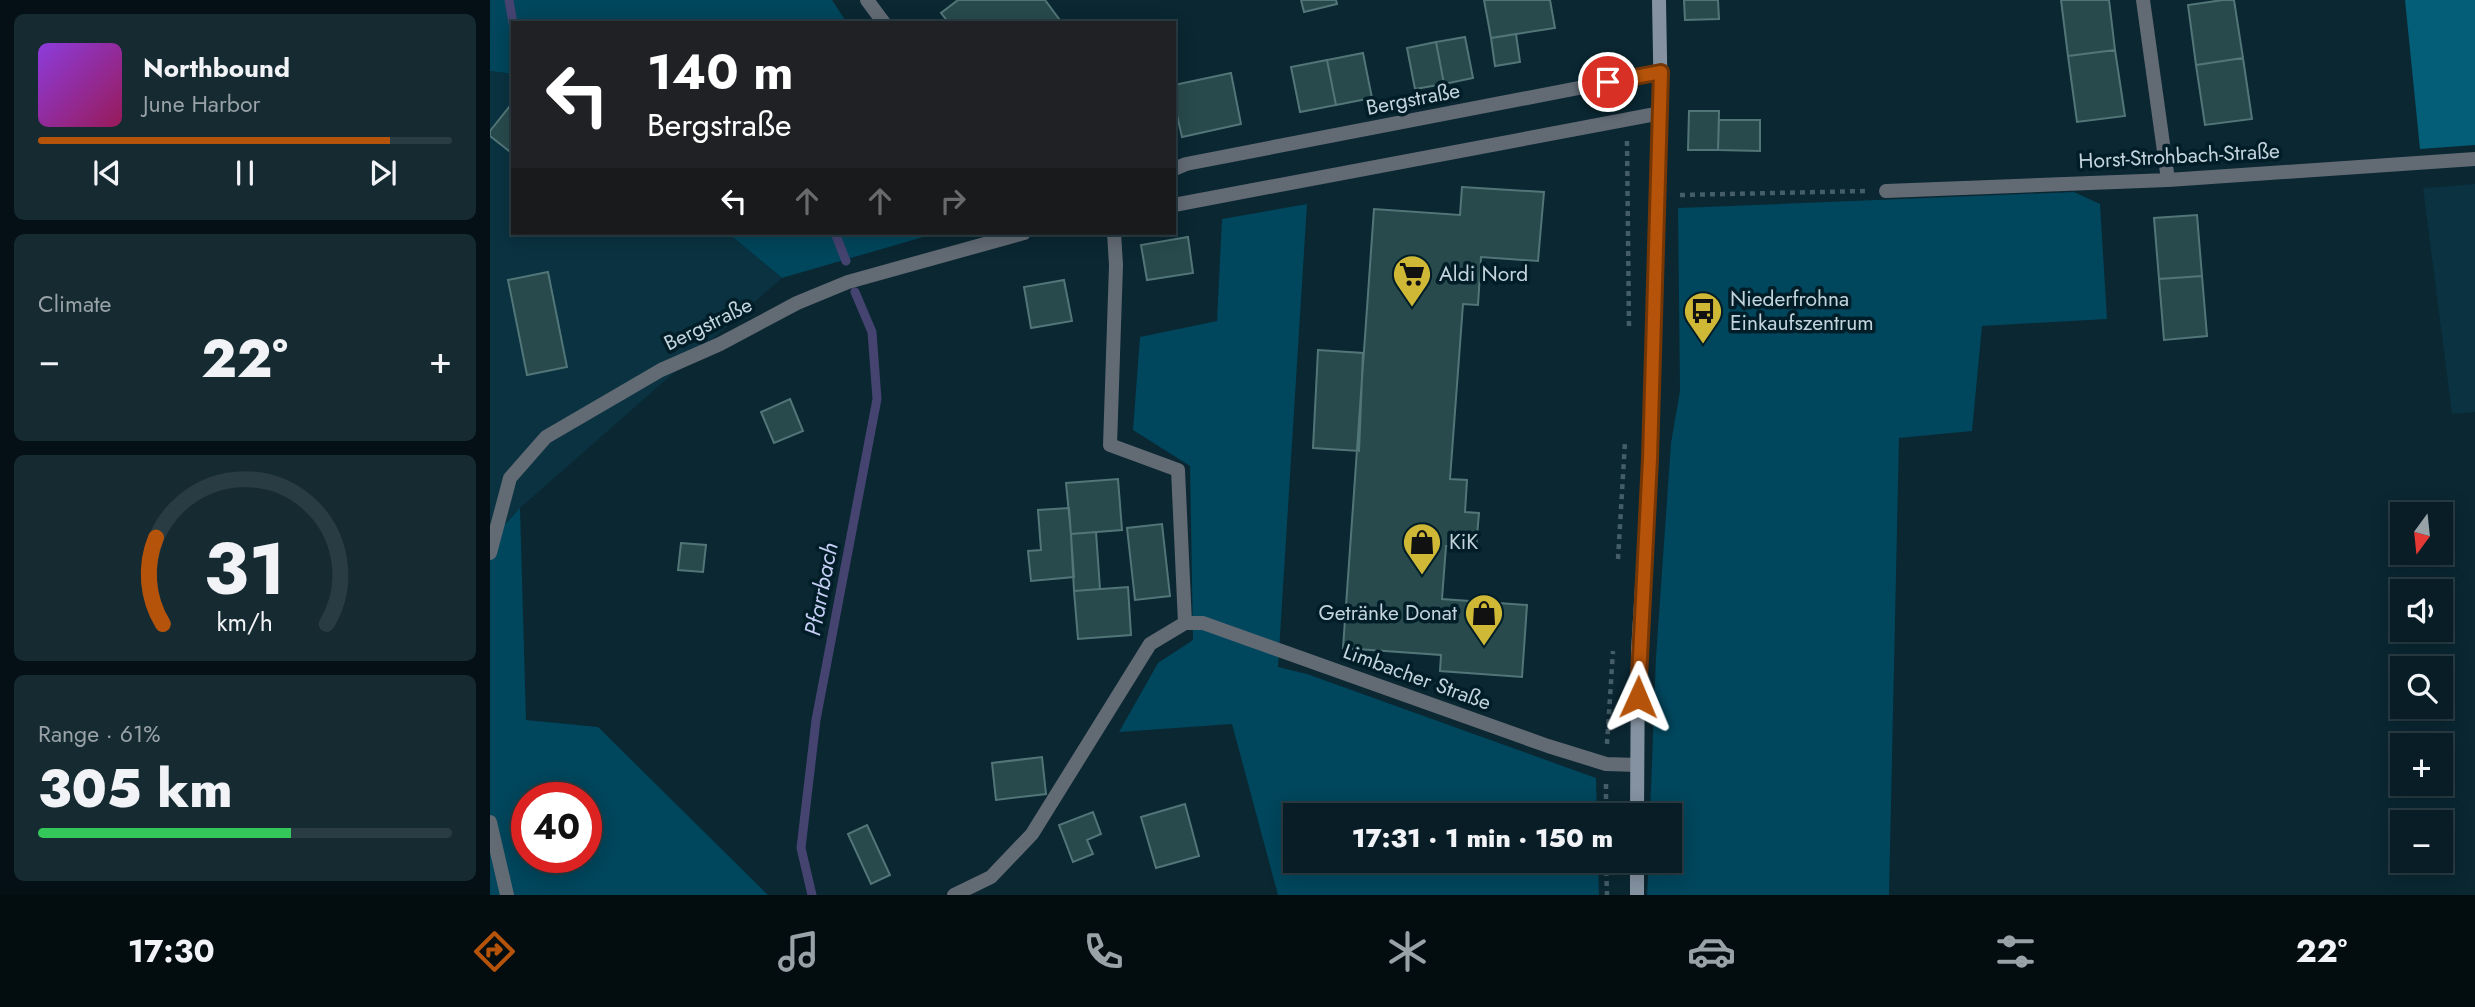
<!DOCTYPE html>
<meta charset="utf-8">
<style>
:root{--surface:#081d26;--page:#162a32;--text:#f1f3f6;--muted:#98a2a7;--line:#293b43;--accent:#b45309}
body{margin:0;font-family:Jost,sans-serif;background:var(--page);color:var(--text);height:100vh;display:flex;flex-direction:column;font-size:26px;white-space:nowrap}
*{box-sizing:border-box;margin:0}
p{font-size:23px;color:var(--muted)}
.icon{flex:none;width:38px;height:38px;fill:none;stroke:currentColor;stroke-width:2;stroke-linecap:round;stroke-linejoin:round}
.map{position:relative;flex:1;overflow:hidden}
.side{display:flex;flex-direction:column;gap:14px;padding:14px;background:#041015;width:490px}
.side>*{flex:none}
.hud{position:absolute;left:21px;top:21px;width:665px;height:214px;border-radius:0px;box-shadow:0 4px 18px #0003,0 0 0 2px var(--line);background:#202124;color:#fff;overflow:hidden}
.needle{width:46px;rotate:195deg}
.tools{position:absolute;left:1900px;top:502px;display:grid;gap:14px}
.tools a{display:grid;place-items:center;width:63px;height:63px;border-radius:0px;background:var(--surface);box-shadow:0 4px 18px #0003,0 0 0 2px var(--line);font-size:35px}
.speed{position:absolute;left:21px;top:782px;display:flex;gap:14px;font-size:35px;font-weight:700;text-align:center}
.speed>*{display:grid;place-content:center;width:91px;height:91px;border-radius:50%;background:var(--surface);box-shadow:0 4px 18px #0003,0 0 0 2px var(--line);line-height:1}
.speed .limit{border:10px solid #d22;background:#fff;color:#111}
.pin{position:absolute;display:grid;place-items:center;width:60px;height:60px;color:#fff;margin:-30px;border:4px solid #fff;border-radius:50%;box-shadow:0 2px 7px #0007}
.me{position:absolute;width:77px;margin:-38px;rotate:1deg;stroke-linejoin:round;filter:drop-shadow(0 0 5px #0008)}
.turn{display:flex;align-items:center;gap:24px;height:147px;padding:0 21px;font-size:32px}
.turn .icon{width:91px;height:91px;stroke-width:2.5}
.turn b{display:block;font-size:49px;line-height:60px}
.lanes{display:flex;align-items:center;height:66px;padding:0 21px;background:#0003;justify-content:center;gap:35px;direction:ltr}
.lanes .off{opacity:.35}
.big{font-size:52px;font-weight:800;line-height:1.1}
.side .card{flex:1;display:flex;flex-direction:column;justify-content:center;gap:10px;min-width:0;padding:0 24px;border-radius:10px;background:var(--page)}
.side .dial{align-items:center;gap:0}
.dial svg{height:182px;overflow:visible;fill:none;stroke:var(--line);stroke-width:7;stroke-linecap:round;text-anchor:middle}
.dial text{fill:var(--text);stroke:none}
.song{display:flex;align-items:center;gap:21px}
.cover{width:84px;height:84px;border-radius:10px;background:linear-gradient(135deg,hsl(270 70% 55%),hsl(330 70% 35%))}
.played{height:7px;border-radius:4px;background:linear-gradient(90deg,var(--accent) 85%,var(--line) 85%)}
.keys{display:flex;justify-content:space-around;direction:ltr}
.heat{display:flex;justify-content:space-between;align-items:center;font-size:38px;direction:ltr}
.charge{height:10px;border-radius:5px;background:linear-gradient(90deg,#34c759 61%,var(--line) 0)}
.trip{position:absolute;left:793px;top:803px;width:399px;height:70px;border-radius:0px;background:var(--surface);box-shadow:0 4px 18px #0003,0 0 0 2px var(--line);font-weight:800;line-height:70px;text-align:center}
.menu{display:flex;height:112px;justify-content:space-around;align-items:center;background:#030c0f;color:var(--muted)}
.menu .icon{width:49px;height:49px}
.menu .on{color:var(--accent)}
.menu b{font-size:32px;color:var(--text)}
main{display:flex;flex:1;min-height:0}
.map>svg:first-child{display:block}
.built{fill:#0a3241}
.green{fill:#00465c;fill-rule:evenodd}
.forest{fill:#045e78}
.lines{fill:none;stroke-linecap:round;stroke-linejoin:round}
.stream{stroke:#454370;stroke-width:9}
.building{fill:#284a4c;stroke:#527678;stroke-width:2}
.path{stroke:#445d67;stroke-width:4.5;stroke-dasharray:5 5;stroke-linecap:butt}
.lane{stroke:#626a74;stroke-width:14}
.street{stroke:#626a74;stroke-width:14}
.secondary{stroke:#8592a1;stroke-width:14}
.route-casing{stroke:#753606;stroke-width:18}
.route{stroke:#b45309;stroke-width:12}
.labels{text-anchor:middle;stroke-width:7;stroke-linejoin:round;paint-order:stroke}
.street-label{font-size:21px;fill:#c4d4dc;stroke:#011e28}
.poi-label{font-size:21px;fill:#c4d4dc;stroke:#011e28;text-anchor:start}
.water-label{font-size:23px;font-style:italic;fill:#c6cdf3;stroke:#011e28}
</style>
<main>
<section class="side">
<div class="card">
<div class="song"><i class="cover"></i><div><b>Northbound</b><p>June Harbor</p></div></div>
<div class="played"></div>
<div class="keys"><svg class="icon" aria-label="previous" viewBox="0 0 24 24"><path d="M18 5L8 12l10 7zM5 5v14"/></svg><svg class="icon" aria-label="pause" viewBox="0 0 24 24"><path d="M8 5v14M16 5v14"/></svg><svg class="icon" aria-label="next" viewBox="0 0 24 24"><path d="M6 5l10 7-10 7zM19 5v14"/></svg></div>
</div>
<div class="card"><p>Climate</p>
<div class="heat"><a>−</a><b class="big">22°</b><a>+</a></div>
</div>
<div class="card dial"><svg viewBox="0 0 100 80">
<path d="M14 69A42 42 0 1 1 86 69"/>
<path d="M14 69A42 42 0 0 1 11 31" stroke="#b45309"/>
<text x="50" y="56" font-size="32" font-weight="700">31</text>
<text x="50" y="72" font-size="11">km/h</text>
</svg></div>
<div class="card"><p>Range · 61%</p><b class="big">305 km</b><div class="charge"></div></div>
</section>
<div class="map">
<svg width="1985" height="895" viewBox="0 0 1985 895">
<rect width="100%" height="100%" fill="#0a2732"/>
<!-- built -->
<path class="built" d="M 0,71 L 23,74 L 23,233 L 238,233 L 292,278 L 30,508 L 0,541 Z
M 1985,184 L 1985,412 L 1962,414 L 1933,188 Z"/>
<!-- green -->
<path class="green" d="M 0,0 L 342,0 L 357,23 L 23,23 L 23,74 L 0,71 Z
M 1584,192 L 1610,204 L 1617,319 L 1492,326 L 1482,431 L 1409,438 L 1399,895 L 1157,895 L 1159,861 L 1180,861 L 1180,816 L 1160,815 L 1166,657 L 1181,443 L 1190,391 L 1188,208 Z
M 817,204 L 788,667 L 817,674 L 1106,778 L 1107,815 L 805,816 L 805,861 L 1108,861 L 1109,895 L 788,895 L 742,724 L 629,732 L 668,663 L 703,640 L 700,466 L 643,430 L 650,337 L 727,321 L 732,219 Z
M 238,233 L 447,233 L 292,278 Z
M 30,508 L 36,720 L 108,727 L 278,895 L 0,895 L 0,541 ZM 37,798 L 96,798 L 96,858 L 37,858 Z"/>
<!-- forest -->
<path class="forest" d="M 1915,0 L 1985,0 L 1985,145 L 1930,149 Z"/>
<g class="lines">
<!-- stream -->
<path class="stream" d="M 19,0 L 23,23
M 345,233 L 356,261
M 322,895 L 311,848 L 326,720 L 387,399 L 382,332 L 365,292"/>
</g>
<!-- building -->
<path class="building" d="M 468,0 L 555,0 L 572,23 L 459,23 L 451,13 Z
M 811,0 L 846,0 L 847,4 L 814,12 Z
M 994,0 L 1060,0 L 1065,28 L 1001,38 Z
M 1194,0 L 1228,0 L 1229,19 L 1195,20 Z
M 1571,0 L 1619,0 L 1625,50 L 1578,56 Z
M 1733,0 L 1744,0 L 1753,58 L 1706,65 L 1698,5 Z
M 1026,34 L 1030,62 L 1005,66 L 1001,38 Z
M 975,37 L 983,78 L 954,84 L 946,42 Z
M 946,42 L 954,84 L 925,89 L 917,48 Z
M 1625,50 L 1635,116 L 1587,122 L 1578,56 Z
M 873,53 L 882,98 L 846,105 L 837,60 Z
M 1753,58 L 1762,119 L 1715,125 L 1706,65 Z
M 837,60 L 846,105 L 810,112 L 801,67 Z
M 741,73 L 751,124 L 692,137 L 684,102 L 684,85 Z
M 23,102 L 23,154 L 0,136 L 0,131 Z
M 1199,111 L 1229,111 L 1228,150 L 1198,150 Z
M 1229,120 L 1270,120 L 1270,151 L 1228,150 Z
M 972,187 L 1054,192 L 1048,261 L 991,257 L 988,305 L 973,304 L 960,479 L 977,480 L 975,512 L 989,513 L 986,548 L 956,546 L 952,599 L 1037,605 L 1032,677 L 950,671 L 951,655 L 853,648 L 884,209 L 970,215 Z
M 1707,215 L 1712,276 L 1669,279 L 1664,218 Z
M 698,237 L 703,273 L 657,280 L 651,245 Z
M 58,272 L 77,367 L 37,375 L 18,280 Z
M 1712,276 L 1717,336 L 1674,340 L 1669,279 Z
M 574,280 L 582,321 L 541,328 L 534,287 Z
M 828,350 L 873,353 L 869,451 L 823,448 Z
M 300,399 L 313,431 L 284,443 L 271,412 Z
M 628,479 L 632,530 L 581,534 L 576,483 Z
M 579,508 L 584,577 L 541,581 L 538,551 L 551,550 L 548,510 Z
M 672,524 L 680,596 L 645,600 L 637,528 Z
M 606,532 L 610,589 L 584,591 L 581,534 Z
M 191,543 L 216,545 L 213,572 L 188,570 Z
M 638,587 L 641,635 L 588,639 L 584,591 Z
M 552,757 L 556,794 L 506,800 L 502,763 Z
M 695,804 L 709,856 L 666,868 L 651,817 Z
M 603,812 L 611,834 L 597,840 L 603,854 L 583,862 L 569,825 Z
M 377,825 L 400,875 L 381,884 L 358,834 Z"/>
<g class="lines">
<!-- path -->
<path class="path" d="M 1137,141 L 1139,328
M 1190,195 L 1377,191
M 1128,559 L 1135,442
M 1117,744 L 1123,651
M 1116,784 L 1116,816
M 1116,861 L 1117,895"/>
<!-- lane -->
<path class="lane" d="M 377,0 L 394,23
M 464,895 L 501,877 L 542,834 L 660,644 L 695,623 L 688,470 L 620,445 L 626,265 L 624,233"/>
<!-- street -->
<path class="street" d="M 1653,0 L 1678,180
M 684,169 L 696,164 L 1171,72
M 1396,191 L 1678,180 L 1985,159
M 684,205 L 1171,113
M 0,553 L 20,478 L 56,437 L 171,370 L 230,344 L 307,303 L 358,282 L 534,233
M 695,623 L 713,623 L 1058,746 L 1116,764 L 1147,765
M 0,822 L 17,895"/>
<!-- secondary -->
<path class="secondary" d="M 1147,816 L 1148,651 L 1160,459 L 1171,113 L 1169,0
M 1147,861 L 1147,895"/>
</g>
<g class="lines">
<!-- route casing -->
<g class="route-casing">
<path id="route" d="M 1118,82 L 1171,72 L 1160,459 L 1148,697"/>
</g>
<!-- route -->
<use href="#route" class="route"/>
</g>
<!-- icons -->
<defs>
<g id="supermarket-pin" transform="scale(2.0125)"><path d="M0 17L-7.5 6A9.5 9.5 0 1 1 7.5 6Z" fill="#d0b837" stroke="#011e28"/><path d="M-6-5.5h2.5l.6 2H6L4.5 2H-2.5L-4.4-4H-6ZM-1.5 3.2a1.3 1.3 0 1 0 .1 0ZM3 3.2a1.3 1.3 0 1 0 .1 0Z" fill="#111"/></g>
<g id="bus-pin" transform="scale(2.0125)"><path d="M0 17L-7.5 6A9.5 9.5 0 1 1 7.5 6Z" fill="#d0b837" stroke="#011e28"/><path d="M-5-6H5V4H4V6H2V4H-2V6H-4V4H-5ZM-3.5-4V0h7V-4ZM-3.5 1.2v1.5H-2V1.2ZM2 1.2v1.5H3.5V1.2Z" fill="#111"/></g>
<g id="shop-pin" transform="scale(2.0125)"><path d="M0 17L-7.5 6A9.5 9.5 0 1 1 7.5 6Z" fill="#d0b837" stroke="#011e28"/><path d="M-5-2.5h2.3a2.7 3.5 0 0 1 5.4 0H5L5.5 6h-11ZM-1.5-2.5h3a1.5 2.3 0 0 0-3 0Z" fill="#111"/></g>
</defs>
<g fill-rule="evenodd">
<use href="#supermarket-pin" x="922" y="274"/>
<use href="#bus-pin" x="1213" y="311"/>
<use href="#shop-pin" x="932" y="542"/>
<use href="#shop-pin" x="994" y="613"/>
</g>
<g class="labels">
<!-- street labels -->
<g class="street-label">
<text transform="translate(923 99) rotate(-11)" y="7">Bergstraße</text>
<text transform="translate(1689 156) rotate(-3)" y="7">Horst-Strohbach-Straße</text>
<text transform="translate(218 324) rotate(-26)" y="7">Bergstraße</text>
<text transform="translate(927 677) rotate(20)" y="7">Limbacher Straße</text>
</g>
<!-- poi labels -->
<g class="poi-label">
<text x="949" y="281">Aldi Nord</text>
<text x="1240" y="306">Niederfrohna<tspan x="1240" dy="24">Einkaufszentrum</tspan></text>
<text x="959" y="549">KiK</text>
<text x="967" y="620" text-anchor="end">Getränke Donat</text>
</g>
<!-- water labels -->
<g class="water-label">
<text transform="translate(331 589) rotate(-79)" y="8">Pfarrbach</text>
</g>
</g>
</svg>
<div class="tools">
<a><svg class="needle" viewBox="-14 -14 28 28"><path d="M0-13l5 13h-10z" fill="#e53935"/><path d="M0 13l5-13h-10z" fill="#98a2a7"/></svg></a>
<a><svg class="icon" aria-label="sound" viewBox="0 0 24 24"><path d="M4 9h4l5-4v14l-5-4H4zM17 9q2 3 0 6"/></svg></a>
<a><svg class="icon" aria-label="search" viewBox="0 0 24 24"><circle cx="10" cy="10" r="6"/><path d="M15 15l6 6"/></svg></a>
<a>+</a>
<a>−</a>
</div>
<div class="speed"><div class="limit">40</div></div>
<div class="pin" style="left:1118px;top:82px;background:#d93025"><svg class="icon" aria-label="arrive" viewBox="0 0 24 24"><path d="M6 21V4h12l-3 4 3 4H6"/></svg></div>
<svg class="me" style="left:1148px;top:697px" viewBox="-20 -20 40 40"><path d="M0-17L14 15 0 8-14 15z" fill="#b45309" stroke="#fff" stroke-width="4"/></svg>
<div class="trip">17:31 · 1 min · 150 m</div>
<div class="hud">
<div class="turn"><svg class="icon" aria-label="left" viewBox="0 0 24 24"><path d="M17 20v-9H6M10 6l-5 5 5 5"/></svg><div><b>140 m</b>Bergstraße</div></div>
<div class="lanes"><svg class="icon" aria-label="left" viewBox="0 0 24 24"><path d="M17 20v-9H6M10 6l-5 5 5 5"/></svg><svg class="icon off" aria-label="ahead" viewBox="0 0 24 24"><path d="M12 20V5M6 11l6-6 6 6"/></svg><svg class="icon off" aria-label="ahead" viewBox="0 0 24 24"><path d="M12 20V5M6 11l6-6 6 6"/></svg><svg class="icon off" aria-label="right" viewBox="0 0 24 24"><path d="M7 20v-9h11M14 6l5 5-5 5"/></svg></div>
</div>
</div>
</main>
<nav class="menu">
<b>17:30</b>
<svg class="icon on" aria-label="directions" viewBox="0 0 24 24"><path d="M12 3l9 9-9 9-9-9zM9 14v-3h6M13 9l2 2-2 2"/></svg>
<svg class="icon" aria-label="music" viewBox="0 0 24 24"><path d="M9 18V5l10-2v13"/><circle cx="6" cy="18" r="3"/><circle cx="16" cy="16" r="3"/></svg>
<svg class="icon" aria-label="phone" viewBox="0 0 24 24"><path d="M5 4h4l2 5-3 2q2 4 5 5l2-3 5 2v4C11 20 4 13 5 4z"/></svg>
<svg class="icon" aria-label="climate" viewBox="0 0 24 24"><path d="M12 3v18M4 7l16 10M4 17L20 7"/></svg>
<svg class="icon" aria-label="car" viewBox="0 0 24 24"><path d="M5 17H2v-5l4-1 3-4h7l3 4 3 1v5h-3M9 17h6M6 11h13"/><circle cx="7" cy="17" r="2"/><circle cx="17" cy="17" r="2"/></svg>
<svg class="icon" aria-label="filters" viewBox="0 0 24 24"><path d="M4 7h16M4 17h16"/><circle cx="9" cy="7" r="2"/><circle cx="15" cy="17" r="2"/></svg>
<b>22°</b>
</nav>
